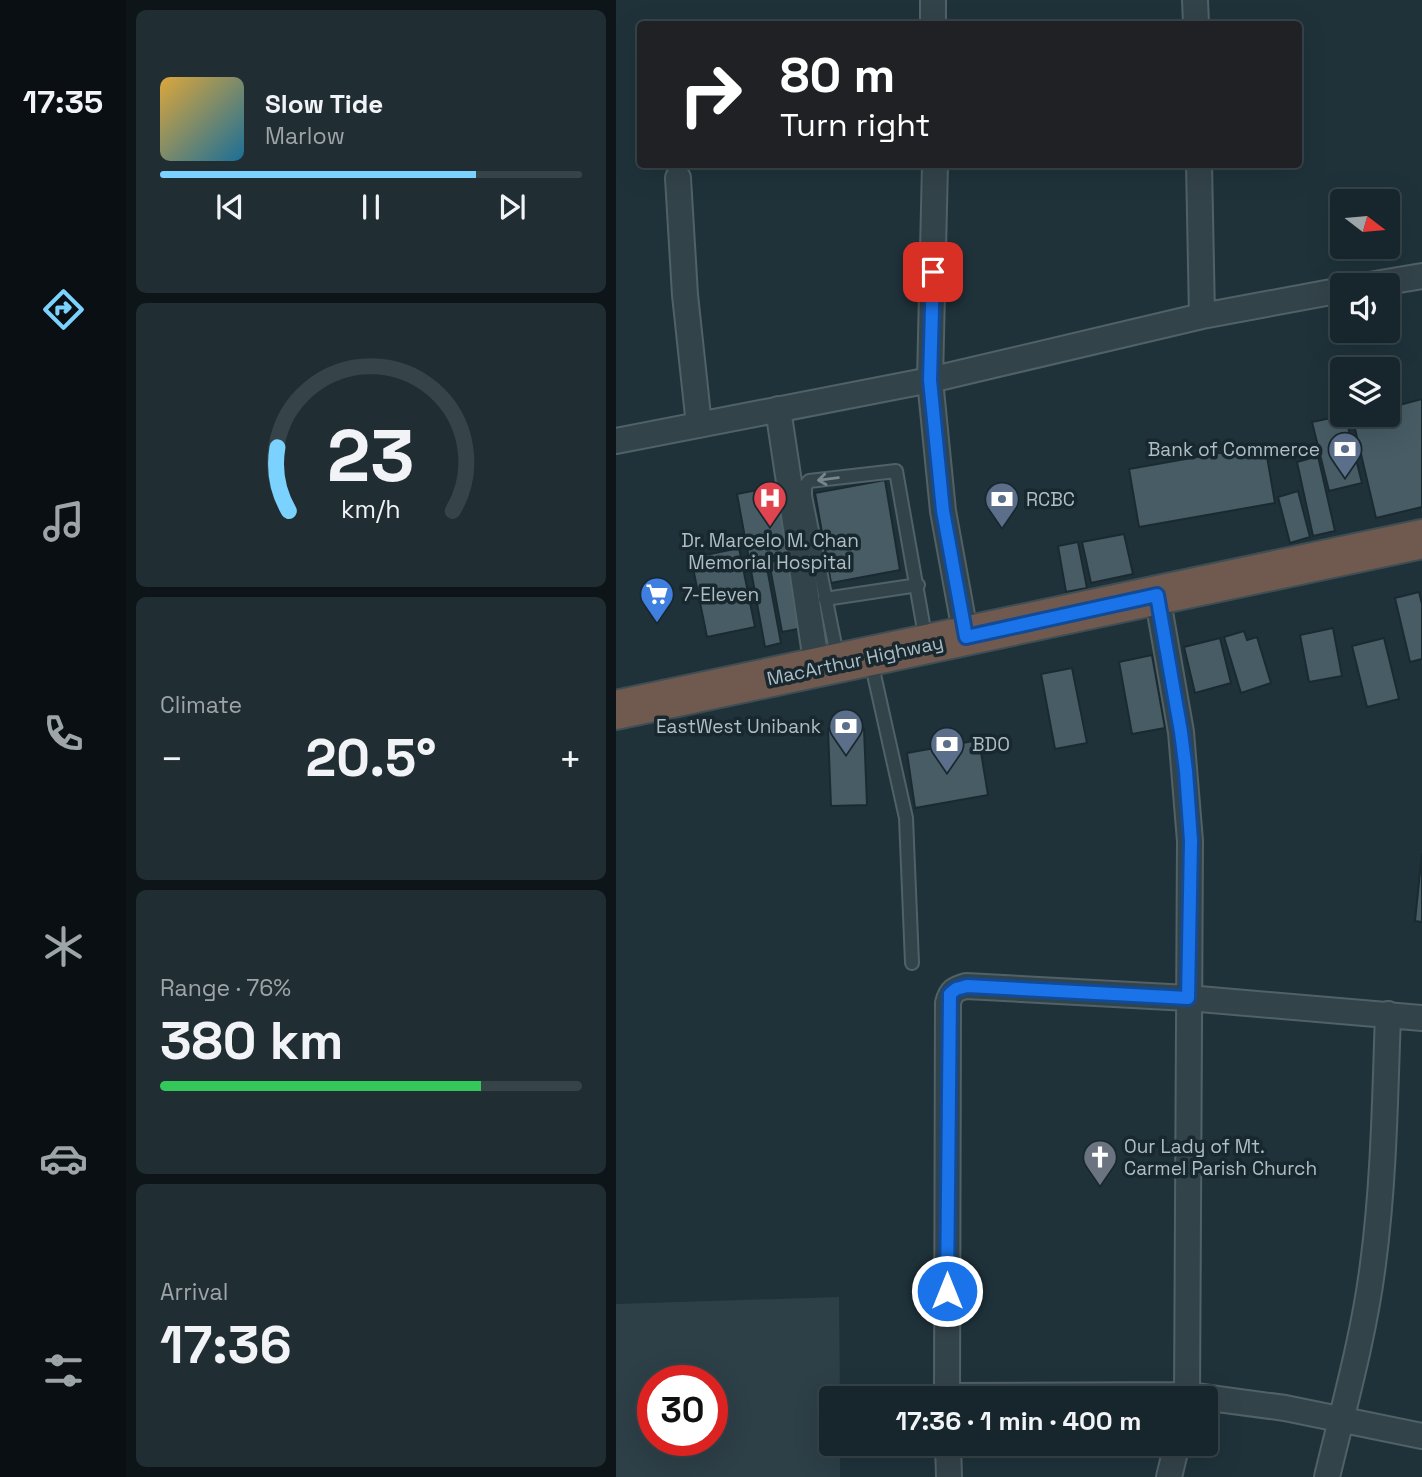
<!DOCTYPE html>
<meta charset="utf-8">
<style>
:root{--surface:#17262c;--page:#202e34;--text:#f1f3f6;--muted:#9ea5a9;--line:#364348;--accent:#7bd2fe}
body{margin:0;font-family:"Space Grotesk",sans-serif;background:var(--page);color:var(--text);height:100vh;display:flex;flex-direction:column;font-size:26px;white-space:nowrap}
*{box-sizing:border-box;margin:0}
p{font-size:23px;color:var(--muted)}
.icon{flex:none;width:38px;height:38px;fill:none;stroke:currentColor;stroke-width:2;stroke-linecap:round;stroke-linejoin:round}
.map{position:relative;flex:1;overflow:hidden}
.sheet{display:flex;flex-direction:column;gap:10px;padding:10px;background:#0d1518;width:490px}
.sheet>*{flex:none}
.guide{position:absolute;left:21px;top:21px;width:665px;height:147px;border-radius:7px;box-shadow:0 7px 28px #0002,0 0 0 2px var(--line);background:#202124;color:#fff;overflow:hidden}
.needle{width:46px;rotate:106deg}
.tools{position:absolute;left:714px;top:189px;display:grid;gap:14px}
.tools a{display:grid;place-items:center;width:70px;height:70px;border-radius:7px;background:var(--surface);box-shadow:0 7px 28px #0002,0 0 0 2px var(--line);font-size:35px}
.speed{position:absolute;left:21px;top:1365px;display:flex;gap:14px;font-size:35px;font-weight:700;text-align:center}
.speed>*{display:grid;place-content:center;width:91px;height:91px;border-radius:50%;background:var(--surface);box-shadow:0 7px 28px #0002,0 0 0 2px var(--line);line-height:1}
.speed .limit{border:10px solid #d22;background:#fff;color:#111}
.pin{position:absolute;display:grid;place-items:center;width:60px;height:60px;color:#fff;margin:-30px;border-radius:14px;box-shadow:0 4px 10px #0006}
.me{position:absolute;width:77px;margin:-38px;rotate:0deg;stroke-linejoin:round;filter:drop-shadow(0 0 5px #0008)}
.turn{display:flex;align-items:center;gap:24px;height:147px;padding:0 28px;font-size:32px}
.turn .icon{width:91px;height:91px;stroke-width:2.5}
.turn b{display:block;font-size:49px;line-height:60px}
.big{font-size:52px;font-weight:700;line-height:1.1}
.sheet .card{flex:1;display:flex;flex-direction:column;justify-content:center;gap:10px;min-width:0;padding:0 24px;border-radius:10px;background:var(--page)}
.sheet .dial{align-items:center;gap:0}
.dial svg{height:182px;overflow:visible;fill:none;stroke:var(--line);stroke-width:7;stroke-linecap:round;text-anchor:middle}
.dial text{fill:var(--text);stroke:none}
.song{display:flex;align-items:center;gap:21px}
.cover{width:84px;height:84px;border-radius:10px;background:linear-gradient(135deg,hsl(40 70% 55%),hsl(200 70% 35%))}
.played{height:7px;border-radius:4px;background:linear-gradient(90deg,var(--accent) 75%,var(--line) 75%)}
.keys{display:flex;justify-content:space-around;direction:ltr}
.heat{display:flex;justify-content:space-between;align-items:center;font-size:38px;direction:ltr}
.charge{height:10px;border-radius:5px;background:linear-gradient(90deg,#34c759 76%,var(--line) 0)}
.trip{position:absolute;left:203px;top:1386px;width:399px;height:70px;border-radius:7px;background:var(--surface);box-shadow:0 7px 28px #0002,0 0 0 2px var(--line);font-weight:700;line-height:70px;text-align:center}
main{display:flex;flex:1;min-height:0}
.tabs{display:flex;flex-direction:column;width:126px;justify-content:space-around;align-items:center;background:#090f12;color:var(--muted)}
.tabs .icon{width:49px;height:49px}
.tabs .current{color:var(--accent)}
.tabs b{font-size:32px;color:var(--text)}
.map>svg:first-child{display:block}
.airport{fill:#2d3f47;fill-rule:evenodd}
.building{fill:#475c65;stroke:#1b2a30;stroke-width:2}
.lines{fill:none;stroke-linecap:round;stroke-linejoin:round}
.lane-casing{stroke:#506167;stroke-width:16}
.street-casing{stroke:#506167;stroke-width:28}
.highway-casing{stroke:#3e4e54;stroke-width:42}
.lane{stroke:#33434a;stroke-width:12}
.street{stroke:#33434a;stroke-width:24}
.highway{stroke:#705a4f;stroke-width:38}
.oneway{stroke:#76878e}
.route-casing{stroke:#114b97;stroke-width:18}
.route{stroke:#1a73e8;stroke-width:12}
.labels{text-anchor:middle;stroke-width:7;stroke-linejoin:round;paint-order:stroke}
.poi-label{font-size:19px;fill:#adbec6;stroke:#19282e;text-anchor:start}
.street-label{font-size:19px;fill:#adbec6;stroke:#19282e}
</style>
<main>
<nav class="tabs">
<b>17:35</b>
<svg class="icon current" aria-label="directions" viewBox="0 0 24 24"><path d="M12 3l9 9-9 9-9-9zM9 14v-3h6M13 9l2 2-2 2"/></svg>
<svg class="icon" aria-label="music" viewBox="0 0 24 24"><path d="M9 18V5l10-2v13"/><circle cx="6" cy="18" r="3"/><circle cx="16" cy="16" r="3"/></svg>
<svg class="icon" aria-label="phone" viewBox="0 0 24 24"><path d="M5 4h4l2 5-3 2q2 4 5 5l2-3 5 2v4C11 20 4 13 5 4z"/></svg>
<svg class="icon" aria-label="climate" viewBox="0 0 24 24"><path d="M12 3v18M4 7l16 10M4 17L20 7"/></svg>
<svg class="icon" aria-label="car" viewBox="0 0 24 24"><path d="M5 17H2v-5l4-1 3-4h7l3 4 3 1v5h-3M9 17h6M6 11h13"/><circle cx="7" cy="17" r="2"/><circle cx="17" cy="17" r="2"/></svg>
<svg class="icon" aria-label="filters" viewBox="0 0 24 24"><path d="M4 7h16M4 17h16"/><circle cx="9" cy="7" r="2"/><circle cx="15" cy="17" r="2"/></svg>
</nav>
<section class="sheet">
<div class="card">
<div class="song"><i class="cover"></i><div><b>Slow Tide</b><p>Marlow</p></div></div>
<div class="played"></div>
<div class="keys"><svg class="icon" aria-label="previous" viewBox="0 0 24 24"><path d="M18 5L8 12l10 7zM5 5v14"/></svg><svg class="icon" aria-label="pause" viewBox="0 0 24 24"><path d="M8 5v14M16 5v14"/></svg><svg class="icon" aria-label="next" viewBox="0 0 24 24"><path d="M6 5l10 7-10 7zM19 5v14"/></svg></div>
</div>
<div class="card dial"><svg viewBox="0 0 100 80">
<path d="M14 69A42 42 0 1 1 86 69"/>
<path d="M14 69A42 42 0 0 1 9 41" stroke="#7bd2fe"/>
<text x="50" y="56" font-size="32" font-weight="700">23</text>
<text x="50" y="72" font-size="11">km/h</text>
</svg></div>
<div class="card"><p>Climate</p>
<div class="heat"><a>−</a><b class="big">20.5°</b><a>+</a></div>
</div>
<div class="card"><p>Range · 76%</p><b class="big">380 km</b><div class="charge"></div></div>
<div class="card"><p>Arrival</p><b class="big">17:36</b></div>
</section>
<div class="map">
<svg width="806" height="1477" viewBox="0 0 806 1477">
<rect width="100%" height="100%" fill="#1f323a"/>
<!-- airport -->
<path class="airport" d="M 223,1297 L 224,1398 L 215,1398 L 215,1444 L 224,1444 L 224,1477 L 0,1477 L 0,1304 ZM 37,1381 L 96,1381 L 96,1440 L 37,1440 Z"/>
<!-- building -->
<path class="building" d="M 806,399 L 806,507 L 760,518 L 736,416 L 772,415 L 772,408 Z
M 729,415 L 746,483 L 713,491 L 696,422 Z
M 649,445 L 659,503 L 523,527 L 513,469 Z
M 702,456 L 719,531 L 697,536 L 681,462 Z
M 269,480 L 284,570 L 215,583 L 199,493 Z
M 167,485 L 179,552 L 149,557 L 165,643 L 149,647 L 121,494 Z
M 682,491 L 694,537 L 674,543 L 662,497 Z
M 508,534 L 517,574 L 475,583 L 466,542 Z
M 462,542 L 471,588 L 450,592 L 442,546 Z
M 123,548 L 139,627 L 91,637 L 75,558 Z
M 180,557 L 192,627 L 166,632 L 153,562 Z
M 803,592 L 806,604 L 806,659 L 794,662 L 779,598 Z
M 717,628 L 726,676 L 693,682 L 684,635 Z
M 628,631 L 631,640 L 641,637 L 655,683 L 625,693 L 608,637 Z
M 604,638 L 615,683 L 579,693 L 568,647 Z
M 768,638 L 783,699 L 751,707 L 736,646 Z
M 536,655 L 549,728 L 516,734 L 503,662 Z
M 456,668 L 471,743 L 439,749 L 425,674 Z
M 248,728 L 251,805 L 215,806 L 212,729 Z
M 363,740 L 372,795 L 299,808 L 291,753 Z
M 806,853 L 806,922 L 799,921 Z"/>
<g class="lines">
<!-- lane casing -->
<g class="lane-casing">
<path id="lane" d="M 209,599 L 302,585
M 222,660 L 189,496 L 189,486 L 193,481 L 280,471 L 310,641
M 255,661 L 290,818 L 296,963"/>
</g>
<!-- street casing -->
<g class="street-casing">
<path id="street" d="M 317,0 L 317,24
M 579,0 L 580,24
M 319,164 L 314,380 L 327,511 L 350,637
M 583,164 L 586,316
M 62,178 L 69,295 L 83,425
M 753,285 L 806,276
M 162,409 L 201,668
M 0,441 L 314,380 L 586,316 L 726,290
M 541,595 L 565,732 L 574,841 L 571,1398
M 331,1396 L 572,1395 L 669,1408 L 806,1436
M 331,1398 L 332,1003 C 335,991 339,989 350,986 L 572,998 L 806,1018
M 332,1444 L 333,1477
M 553,1477 L 561,1444
M 711,1477 C 728,1406 748,1336 757,1264 C 768,1181 769,1097 772,1014"/>
</g>
<!-- highway casing -->
<g class="highway-casing">
<path id="highway" d="M 0,710 L 806,539"/>
</g>
<!-- lane -->
<use href="#lane" class="lane"/>
<!-- street -->
<use href="#street" class="street"/>
<!-- highway -->
<use href="#highway" class="highway"/>
</g>
<!-- one-way arrows -->
<defs><path id="oneway-shaft" d="M-6 0H5M1.5-3L5.5 0L1.5 3" fill="none" stroke-width="1.6" stroke-linecap="round" stroke-linejoin="round" transform="scale(1.75)"/></defs>
<use class="oneway" href="#oneway-shaft" transform="translate(212 479) rotate(173)"/>
<g class="lines">
<!-- route casing -->
<g class="route-casing">
<path id="route" d="M 317,272 L 314,380 L 327,511 L 350,637 L 541,595 L 565,732 L 570,771 L 575,841 L 572,998 L 351,986 L 340,989 L 334,994 L 331,1291"/>
</g>
<!-- route -->
<use href="#route" class="route"/>
</g>
<!-- icons -->
<defs>
<g id="bank-pin" transform="scale(1.75)"><path d="M0 17L-7.5 6A9.5 9.5 0 1 1 7.5 6Z" fill="#5c6f8a" stroke="#19282e"/><path d="M-6-4H6V4H-6ZM0-2.3a2.3 2.3 0 1 0 0 4.6a2.3 2.3 0 1 0 0-4.6Z" fill="#fff"/></g>
<g id="hospital-pin" transform="scale(1.75)"><path d="M0 17L-7.5 6A9.5 9.5 0 1 1 7.5 6Z" fill="#e0444e" stroke="#19282e"/><path d="M-5-5h3v3.5h4V-5h3V5h-3V1.5h-4V5h-3Z" fill="#fff"/></g>
<g id="supermarket-pin" transform="scale(1.75)"><path d="M0 17L-7.5 6A9.5 9.5 0 1 1 7.5 6Z" fill="#3f7fe0" stroke="#19282e"/><path d="M-6-5.5h2.5l.6 2H6L4.5 2H-2.5L-4.4-4H-6ZM-1.5 3.2a1.3 1.3 0 1 0 .1 0ZM3 3.2a1.3 1.3 0 1 0 .1 0Z" fill="#fff"/></g>
<g id="church-pin" transform="scale(1.75)"><path d="M0 17L-7.5 6A9.5 9.5 0 1 1 7.5 6Z" fill="#6b7280" stroke="#19282e"/><path d="M-1.2-6h2.4v3.5h3.3v2.4h-3.3V6h-2.4V-.1h-3.3v-2.4h3.3Z" fill="#fff"/></g>
</defs>
<g fill-rule="evenodd">
<use href="#bank-pin" x="729" y="449"/>
<use href="#hospital-pin" x="154" y="498"/>
<use href="#bank-pin" x="386" y="499"/>
<use href="#supermarket-pin" x="41" y="594"/>
<use href="#bank-pin" x="230" y="726"/>
<use href="#bank-pin" x="331" y="744"/>
<use href="#church-pin" x="484" y="1157"/>
</g>
<g class="labels">
<!-- poi labels -->
<g class="poi-label">
<text x="704" y="456" text-anchor="end">Bank of Commerce</text>
<text x="410" y="506">RCBC</text>
<text x="154" y="547" text-anchor="middle">Dr. Marcelo M. Chan<tspan x="154" dy="22">Memorial Hospital</tspan></text>
<text x="66" y="601">7-Eleven</text>
<text x="205" y="733" text-anchor="end">EastWest Unibank</text>
<text x="356" y="751">BDO</text>
<text x="508" y="1153">Our Lady of Mt.<tspan x="508" dy="22">Carmel Parish Church</tspan></text>
</g>
<!-- street labels -->
<g class="street-label">
<text transform="translate(239 660) rotate(-12)" y="7">MacArthur Highway</text>
</g>
</g>
</svg>
<div class="tools">
<a><svg class="needle" viewBox="-14 -14 28 28"><path d="M0-13l5 13h-10z" fill="#e53935"/><path d="M0 13l5-13h-10z" fill="#9ea5a9"/></svg></a>
<a><svg class="icon" aria-label="sound" viewBox="0 0 24 24"><path d="M4 9h4l5-4v14l-5-4H4zM17 9q2 3 0 6"/></svg></a>
<a><svg class="icon" aria-label="layers" viewBox="0 0 24 24"><path d="M12 4l9 5-9 5-9-5zM3 14l9 5 9-5"/></svg></a>
</div>
<div class="speed"><div class="limit">30</div></div>
<div class="pin" style="left:317px;top:272px;background:#d93025"><svg class="icon" aria-label="arrive" viewBox="0 0 24 24"><path d="M6 21V4h12l-3 4 3 4H6"/></svg></div>
<svg class="me" style="left:331px;top:1291px" viewBox="-20 -20 40 40"><circle r="17" fill="#1a73e8" stroke="#fff" stroke-width="3"/><path d="M0-11L8 9 0 5-8 9z" fill="#fff"/></svg>
<div class="trip">17:36 · 1 min · 400 m</div>
<div class="guide">
<div class="turn"><svg class="icon" aria-label="right" viewBox="0 0 24 24"><path d="M7 20v-9h11M14 6l5 5-5 5"/></svg><div><b>80 m</b>Turn right</div></div>
</div>
</div>
</main>
